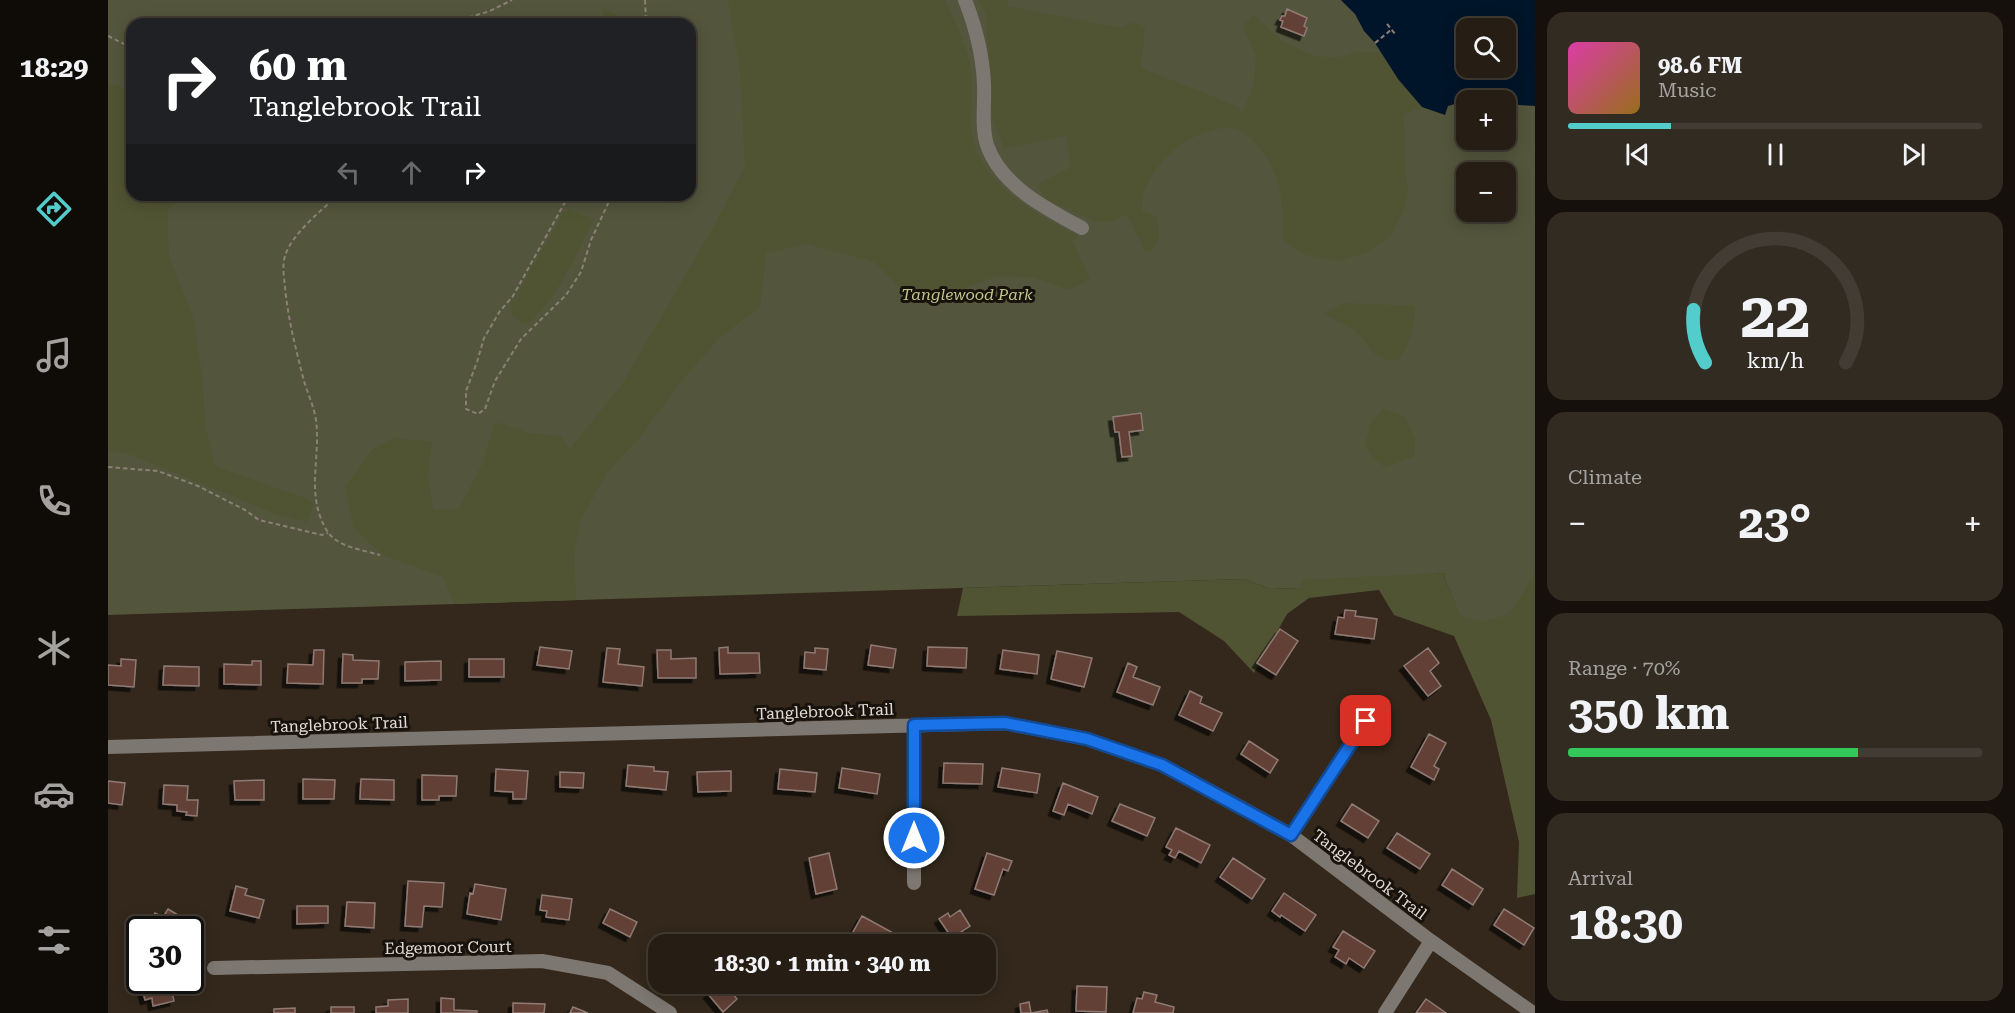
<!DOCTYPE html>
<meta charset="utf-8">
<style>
:root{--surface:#261e14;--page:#322b22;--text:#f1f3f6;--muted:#a4a2a0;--line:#423c34;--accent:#52cdcc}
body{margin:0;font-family:"Roboto Serif",serif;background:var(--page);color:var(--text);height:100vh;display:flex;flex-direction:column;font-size:22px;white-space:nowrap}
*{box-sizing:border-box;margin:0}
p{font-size:20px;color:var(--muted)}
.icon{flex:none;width:33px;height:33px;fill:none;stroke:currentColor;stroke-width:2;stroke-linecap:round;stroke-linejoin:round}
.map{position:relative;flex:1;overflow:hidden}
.sheet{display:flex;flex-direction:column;gap:12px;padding:12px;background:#15100b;width:480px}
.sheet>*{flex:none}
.top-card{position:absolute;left:18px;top:18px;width:570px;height:183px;border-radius:18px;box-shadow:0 3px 15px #0003,0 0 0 2px var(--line);background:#202124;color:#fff;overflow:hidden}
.fabs{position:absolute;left:1348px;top:18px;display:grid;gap:12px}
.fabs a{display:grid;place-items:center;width:60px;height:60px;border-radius:12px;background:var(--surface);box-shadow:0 3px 15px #0003,0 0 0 2px var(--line);font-size:30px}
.speed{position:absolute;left:18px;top:916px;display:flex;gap:12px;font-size:30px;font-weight:700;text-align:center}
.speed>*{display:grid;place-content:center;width:78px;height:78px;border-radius:50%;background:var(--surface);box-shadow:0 3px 15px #0003,0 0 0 2px var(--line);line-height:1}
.speed .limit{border:3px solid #111;border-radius:9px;background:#fff;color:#111}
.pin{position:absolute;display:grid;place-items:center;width:51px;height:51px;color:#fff;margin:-26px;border-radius:12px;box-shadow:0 3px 9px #0006}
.me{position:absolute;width:66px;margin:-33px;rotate:0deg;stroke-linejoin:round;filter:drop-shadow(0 0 4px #0008)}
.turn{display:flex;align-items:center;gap:21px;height:126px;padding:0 24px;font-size:27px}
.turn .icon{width:78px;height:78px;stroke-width:2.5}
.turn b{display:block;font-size:42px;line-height:51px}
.lanes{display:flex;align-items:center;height:57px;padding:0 24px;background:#0003;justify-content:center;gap:30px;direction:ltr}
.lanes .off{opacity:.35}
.big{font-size:45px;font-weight:700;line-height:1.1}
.sheet .card{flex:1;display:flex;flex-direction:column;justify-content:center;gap:9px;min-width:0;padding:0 21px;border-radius:18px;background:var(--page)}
.sheet .dial{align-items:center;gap:0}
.dial svg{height:156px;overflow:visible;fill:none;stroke:var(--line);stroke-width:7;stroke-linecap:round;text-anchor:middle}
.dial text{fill:var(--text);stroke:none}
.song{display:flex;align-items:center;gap:18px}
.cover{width:72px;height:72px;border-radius:9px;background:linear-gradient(135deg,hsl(320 70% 55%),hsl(40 70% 35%))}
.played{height:6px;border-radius:3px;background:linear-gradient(90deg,var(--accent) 25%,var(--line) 25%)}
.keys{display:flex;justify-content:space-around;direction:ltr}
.heat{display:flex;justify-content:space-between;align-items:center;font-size:33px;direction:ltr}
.charge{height:9px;border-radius:4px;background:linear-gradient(90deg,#34c759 70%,var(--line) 0)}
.trip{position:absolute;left:540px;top:934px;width:348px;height:60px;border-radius:18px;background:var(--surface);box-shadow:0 3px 15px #0003,0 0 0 2px var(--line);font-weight:700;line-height:60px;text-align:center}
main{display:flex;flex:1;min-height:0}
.tabs{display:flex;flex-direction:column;width:108px;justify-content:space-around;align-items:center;background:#0f0c08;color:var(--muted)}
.tabs .icon{width:42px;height:42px}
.tabs .current{color:var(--accent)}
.tabs b{font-size:27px;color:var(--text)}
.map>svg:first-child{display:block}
.green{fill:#53563c;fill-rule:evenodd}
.forest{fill:#505432}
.water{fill:#001529;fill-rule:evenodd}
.building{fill:#623f35;stroke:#8f7a74;stroke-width:1.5;filter:url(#shadow)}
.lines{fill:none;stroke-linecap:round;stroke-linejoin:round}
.path{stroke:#8a8076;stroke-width:2;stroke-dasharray:4.5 3;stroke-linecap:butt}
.minor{stroke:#7d7771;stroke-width:14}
.route-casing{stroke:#114b97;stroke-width:15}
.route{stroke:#1a73e8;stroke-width:10}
.labels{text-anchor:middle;stroke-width:6;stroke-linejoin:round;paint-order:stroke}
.park-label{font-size:16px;font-style:italic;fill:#bfc689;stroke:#17120c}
.street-label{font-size:16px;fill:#e3dbd3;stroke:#17120c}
</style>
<main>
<nav class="tabs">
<b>18:29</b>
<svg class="icon current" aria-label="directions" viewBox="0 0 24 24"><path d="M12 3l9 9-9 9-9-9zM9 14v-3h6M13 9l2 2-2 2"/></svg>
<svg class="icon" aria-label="music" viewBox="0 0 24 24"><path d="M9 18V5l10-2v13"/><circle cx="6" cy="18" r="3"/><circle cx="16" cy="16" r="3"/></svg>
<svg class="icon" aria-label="phone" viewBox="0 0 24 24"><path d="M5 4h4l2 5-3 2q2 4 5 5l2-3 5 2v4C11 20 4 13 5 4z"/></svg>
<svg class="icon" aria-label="climate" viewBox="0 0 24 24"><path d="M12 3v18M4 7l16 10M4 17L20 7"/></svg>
<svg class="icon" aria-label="car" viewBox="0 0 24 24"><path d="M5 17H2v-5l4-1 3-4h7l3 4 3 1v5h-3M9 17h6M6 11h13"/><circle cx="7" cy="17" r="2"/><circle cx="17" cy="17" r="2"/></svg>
<svg class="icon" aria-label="filters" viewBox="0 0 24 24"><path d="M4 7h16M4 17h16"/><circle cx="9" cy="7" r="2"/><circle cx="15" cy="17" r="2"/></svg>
</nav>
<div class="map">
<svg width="1427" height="1013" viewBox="0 0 1427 1013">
<defs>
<filter id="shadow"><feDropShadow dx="-4.5" dy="4.5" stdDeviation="0" flood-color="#0009"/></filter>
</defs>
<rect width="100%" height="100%" fill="#33281b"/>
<!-- green -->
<path class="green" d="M 0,0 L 1427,0 L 1427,812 L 1335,573 L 1192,588 L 1162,589 L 1136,579 L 0,615 ZM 24,24 L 582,24 L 582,195 L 24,195 ZM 1359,28 L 1398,28 L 1398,68 L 1359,68 ZM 1359,100 L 1398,100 L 1398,140 L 1359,140 ZM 1359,172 L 1398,172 L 1398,212 L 1359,212 Z"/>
<!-- forest -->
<path class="forest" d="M 620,0 L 837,0 C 846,19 860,50 863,70 C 866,90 860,126 866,144 C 880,189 931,215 970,237 L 964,241 L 982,279 L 961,290 L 926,277 L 889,276 L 834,296 L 790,286 L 767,262 L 698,244 L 658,253 L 652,307 L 611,338 L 572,383 L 530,439 L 499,472 L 472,521 L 466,554 L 468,600 L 347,604 L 335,577 L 275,555 L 246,528 L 237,487 L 264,450 L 286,438 L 324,442 L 320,476 L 325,510 L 351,509 L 375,463 L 387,422 L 421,433 L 452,436 L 462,449 L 513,386 L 605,228 L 637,166 L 632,71 Z
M 871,0 L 900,0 L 899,6 L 1012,28 L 1025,22 L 1037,27 L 1033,68 L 1130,107 L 1134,114 L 1146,83 L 1148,55 L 1135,26 L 1145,15 L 1174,41 L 1205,56 L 1228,58 L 1251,52 L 1274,53 L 1290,79 L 1314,107 L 1296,114 L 1297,172 L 1300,190 L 1296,208 L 1283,236 L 1258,253 L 1229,261 L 1195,254 L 1174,239 C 1176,202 1174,173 1148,144 C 1141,137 1133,128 1122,128 C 1082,126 1030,172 1034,212 L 1050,217 L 1051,239 L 1046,249 L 1037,251 L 1019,214 L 1002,222 L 988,222 L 938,199 L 929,185 L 963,167 L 958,136 L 896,148 L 884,118 L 878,15 Z
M 495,9 L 513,17 L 523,24 L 494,24 Z
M 0,83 L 24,91 L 24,195 L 76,195 L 59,211 L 61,256 L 85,317 L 94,375 L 98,430 L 107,466 L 207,502 L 199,522 L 168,514 L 18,453 L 0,450 Z
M 462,210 L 485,220 C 468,256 451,293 423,322 L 414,323 L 405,317 L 403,304 L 456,212 Z
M 1235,303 L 1307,306 C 1305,331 1304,341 1289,361 C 1260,357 1267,350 1250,334 C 1242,326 1226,320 1216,314 Z
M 1276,409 L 1297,417 L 1307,439 L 1306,456 L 1277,467 L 1265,458 L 1257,443 L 1263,423 Z
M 1335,573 L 1352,616 L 1375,622 L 1401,614 L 1427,574 L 1427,894 L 1409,898 L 1411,842 L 1383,720 L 1346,636 L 1286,615 L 1271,590 L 1201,598 L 1179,614 L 1146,673 L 1116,641 L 1071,612 L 849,616 L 855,588 L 1136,579 L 1162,589 L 1192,588 L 1194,580 Z"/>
<!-- water -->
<path class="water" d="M 1233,0 L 1427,0 L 1427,106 L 1398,104 L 1398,100 L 1363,99 L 1340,106 L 1337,115 L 1314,107 L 1290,79 L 1267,43 L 1256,31 L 1247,14 ZM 1359,28 L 1398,28 L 1398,68 L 1359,68 Z"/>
<!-- building -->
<path class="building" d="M 1179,9 L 1199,18 L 1196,26 L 1199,28 L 1196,36 L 1173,27 L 1175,21 L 1172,20 L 1174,16 L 1177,16 Z
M 1033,413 L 1035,430 L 1021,432 L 1024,456 L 1014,457 L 1011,432 L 1007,432 L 1005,417 Z
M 1237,610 L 1248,611 L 1247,616 L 1269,619 L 1266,639 L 1227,634 L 1230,617 L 1236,618 Z
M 1172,629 L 1190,641 L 1168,675 L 1149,663 Z
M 763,645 L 788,649 L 785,668 L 760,665 Z
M 432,647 L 464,651 L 461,669 L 429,665 Z
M 620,647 L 620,653 L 651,653 L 652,673 L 612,674 L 611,648 Z
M 820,647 L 859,648 L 858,668 L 819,666 Z
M 499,648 L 512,649 L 510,664 L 536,667 L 534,686 L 495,682 Z
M 707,648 L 720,649 L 718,670 L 696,668 L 697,652 L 707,653 Z
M 1320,648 L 1331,663 L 1322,671 L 1333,686 L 1320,696 L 1296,666 Z
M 206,650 L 216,650 L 215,684 L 179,683 L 180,664 L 205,665 Z
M 549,650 L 563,650 L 563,659 L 588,658 L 588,678 L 550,678 Z
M 895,650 L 931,655 L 929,674 L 892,669 Z
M 949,651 L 984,658 L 976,687 L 943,679 Z
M 235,654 L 245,655 L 245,660 L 271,661 L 270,679 L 254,679 L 254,683 L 234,683 Z
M 13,659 L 28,660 L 26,687 L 0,685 L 0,665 L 13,666 Z
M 361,659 L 396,659 L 396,677 L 361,677 Z
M 144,661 L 153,661 L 153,685 L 116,684 L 116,664 L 144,665 Z
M 333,661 L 333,680 L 297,681 L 297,662 Z
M 1020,663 L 1029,667 L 1025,677 L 1052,687 L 1045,705 L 1009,692 Z
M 56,666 L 91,667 L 91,686 L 55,685 Z
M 1082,691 L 1094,697 L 1092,703 L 1114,713 L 1105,731 L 1071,715 Z
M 1321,734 L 1338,743 L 1326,766 L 1331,769 L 1326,780 L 1303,767 Z
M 1141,741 L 1170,760 L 1162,773 L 1133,754 Z
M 836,763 L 875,764 L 874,784 L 835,783 Z
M 520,765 L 546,767 L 546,771 L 560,772 L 558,790 L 518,786 Z
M 734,768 L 772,774 L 769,794 L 731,788 Z
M 894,768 L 932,774 L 929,793 L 890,787 Z
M 388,769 L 420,771 L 418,799 L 405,799 L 405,792 L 387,791 Z
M 672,769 L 709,773 L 707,792 L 670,789 Z
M 623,771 L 623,791 L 590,792 L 589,772 Z
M 452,772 L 476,773 L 475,788 L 452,787 Z
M 314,775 L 349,776 L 348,796 L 331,796 L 331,800 L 314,800 Z
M 195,779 L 227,780 L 226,799 L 195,799 Z
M 253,779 L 286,780 L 286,800 L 252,799 Z
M 156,780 L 156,800 L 127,800 L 126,781 Z
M 0,781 L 17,783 L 14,805 L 0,803 Z
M 955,783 L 990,797 L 984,814 L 960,804 L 956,815 L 945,811 Z
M 56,785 L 80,786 L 79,800 L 90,800 L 89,816 L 78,815 L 79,812 L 69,811 L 69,805 L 55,804 Z
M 1012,804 L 1047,818 L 1039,836 L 1004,821 Z
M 1244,804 L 1271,821 L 1260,838 L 1233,821 Z
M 1068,828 L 1102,845 L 1093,863 L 1071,851 L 1067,858 L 1061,855 L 1064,850 L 1058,847 Z
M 1289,833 L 1322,854 L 1312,869 L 1279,848 Z
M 721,853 L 729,889 L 708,894 L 701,858 Z
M 879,853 L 904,861 L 900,871 L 895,869 L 886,895 L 867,889 Z
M 1125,858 L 1157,879 L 1144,899 L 1112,877 Z
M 1344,869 L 1375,889 L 1365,905 L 1334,885 Z
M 300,881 L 336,883 L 334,907 L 316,906 L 314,927 L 297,926 Z
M 367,884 L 398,889 L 393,920 L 359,914 L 362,893 L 365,894 Z
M 128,886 L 139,889 L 137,895 L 156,900 L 151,918 L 122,911 Z
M 1176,893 L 1208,915 L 1197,931 L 1173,915 L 1172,917 L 1164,911 Z
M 434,895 L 464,899 L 461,920 L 438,917 L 439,911 L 432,910 Z
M 239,902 L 267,903 L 266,928 L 237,926 Z
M 189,906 L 220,906 L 220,923 L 189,924 Z
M 60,909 L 80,921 L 74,930 L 54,930 L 42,922 L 47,913 L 55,917 Z
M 502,909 L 529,922 L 522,937 L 495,923 Z
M 1396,909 L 1426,928 L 1416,945 L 1386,925 Z
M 852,910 L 862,926 L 844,938 L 831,919 L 840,913 L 842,917 Z
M 754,916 L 787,934 L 780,945 L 767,945 L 745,932 Z
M 1235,931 L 1267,951 L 1256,968 L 1241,958 L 1238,964 L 1227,957 L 1231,950 L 1225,947 Z
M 562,934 L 579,945 L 554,945 Z
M 62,982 L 66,1001 L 45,1006 L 44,998 L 37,1000 L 34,988 Z
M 612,984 L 616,984 L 629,999 L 615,1012 L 600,994 Z
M 969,986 L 999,987 L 998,1012 L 968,1011 Z
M 1036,992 L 1049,995 L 1047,1002 L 1066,1007 L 1065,1013 L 1025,1013 L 1029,998 L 1034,999 Z
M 333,998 L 346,999 L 346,1010 L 369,1011 L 369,1013 L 333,1013 Z
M 300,999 L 300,1013 L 268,1013 L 268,1007 L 280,1006 L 280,1000 Z
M 1318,999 L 1338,1013 L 1308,1013 Z
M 921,1002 L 923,1013 L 939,1010 L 940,1013 L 913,1013 L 912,1004 Z
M 405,1003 L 437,1004 L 436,1013 L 405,1013 Z
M 223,1007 L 246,1007 L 246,1013 L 223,1013 Z
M 465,1007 L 480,1013 L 462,1013 Z
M 187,1008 L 187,1013 L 166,1013 L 166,1009 Z"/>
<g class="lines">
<!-- path -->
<path class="path" d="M 537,0 L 538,24
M 339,24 L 382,11 L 404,0
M 1279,24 L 1288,35
M 0,36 L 24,48
M 1267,43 L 1284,29
M 231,195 C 214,209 183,235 177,256 C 174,266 176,277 177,287 C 180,319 188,350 196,381 C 200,394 206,407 208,420 C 213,459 197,494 219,531 C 229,547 255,550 272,555
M 461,195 L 405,296 L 392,311 L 376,338 L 369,362 L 358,391 L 358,409 L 370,414 L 377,409 L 387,381 L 413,339 L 458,295 L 473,272 L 483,240 L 504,195
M 0,467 L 50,471 L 90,486 L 137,510 L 151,520 L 214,535 L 220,533"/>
<!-- minor -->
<path class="minor" d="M 857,0 C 868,28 875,55 876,85 C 877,104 873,126 879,145 C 893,186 939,209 974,228
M 0,747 L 897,723 L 979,739 L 1054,765 L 1121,801 L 1183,835 L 1323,941 L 1425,1013
M 1183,835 L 1258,721
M 806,883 L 806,725
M 106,968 L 434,961 L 500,973 L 562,1013
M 1277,1013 L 1323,941"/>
</g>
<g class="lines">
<!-- route casing -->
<g class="route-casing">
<path id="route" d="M 806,838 L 806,725 L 897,723 L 979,739 L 1054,765 L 1183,835 L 1258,721"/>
</g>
<!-- route -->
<use href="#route" class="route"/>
</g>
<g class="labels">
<!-- park labels -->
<g class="park-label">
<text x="859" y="300">Tanglewood Park</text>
</g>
<!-- street labels -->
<g class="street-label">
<text transform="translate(717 711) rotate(-2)" y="6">Tanglebrook Trail</text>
<text transform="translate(231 724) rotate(-2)" y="6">Tanglebrook Trail</text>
<text transform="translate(1262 874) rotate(37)" y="6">Tanglebrook Trail</text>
<text transform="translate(340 947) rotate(-1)" y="6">Edgemoor Court</text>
</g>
</g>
</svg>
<div class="fabs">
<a><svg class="icon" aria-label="search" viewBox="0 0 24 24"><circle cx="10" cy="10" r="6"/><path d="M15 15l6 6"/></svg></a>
<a>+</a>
<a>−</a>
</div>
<div class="speed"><div class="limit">30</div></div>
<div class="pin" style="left:1258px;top:721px;background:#d93025"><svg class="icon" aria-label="arrive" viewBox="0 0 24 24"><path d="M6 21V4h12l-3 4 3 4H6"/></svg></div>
<svg class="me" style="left:806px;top:838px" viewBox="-20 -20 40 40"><circle r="17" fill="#1a73e8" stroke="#fff" stroke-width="3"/><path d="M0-11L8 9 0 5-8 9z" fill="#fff"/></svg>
<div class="trip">18:30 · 1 min · 340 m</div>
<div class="top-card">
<div class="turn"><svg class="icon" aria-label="right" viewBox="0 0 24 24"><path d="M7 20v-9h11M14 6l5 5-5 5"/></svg><div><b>60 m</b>Tanglebrook Trail</div></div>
<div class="lanes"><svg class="icon off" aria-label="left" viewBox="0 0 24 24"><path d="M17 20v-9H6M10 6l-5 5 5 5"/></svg><svg class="icon off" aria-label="ahead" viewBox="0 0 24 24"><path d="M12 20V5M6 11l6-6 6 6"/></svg><svg class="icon" aria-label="right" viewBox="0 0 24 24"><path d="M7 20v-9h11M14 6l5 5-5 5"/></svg></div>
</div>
</div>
<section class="sheet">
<div class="card">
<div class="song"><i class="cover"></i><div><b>98.6 FM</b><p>Music</p></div></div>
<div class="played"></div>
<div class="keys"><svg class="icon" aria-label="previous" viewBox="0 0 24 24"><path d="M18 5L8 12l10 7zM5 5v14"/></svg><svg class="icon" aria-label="pause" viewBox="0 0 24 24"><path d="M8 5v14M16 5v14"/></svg><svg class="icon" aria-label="next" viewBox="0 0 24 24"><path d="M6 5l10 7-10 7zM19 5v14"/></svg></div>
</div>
<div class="card dial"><svg viewBox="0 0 100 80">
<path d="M14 69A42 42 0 1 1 86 69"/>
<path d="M14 69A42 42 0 0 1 8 42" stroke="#52cdcc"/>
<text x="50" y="56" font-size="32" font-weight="700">22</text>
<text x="50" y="72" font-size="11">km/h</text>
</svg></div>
<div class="card"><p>Climate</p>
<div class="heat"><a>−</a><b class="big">23°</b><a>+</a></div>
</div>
<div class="card"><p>Range · 70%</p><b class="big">350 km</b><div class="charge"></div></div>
<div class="card"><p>Arrival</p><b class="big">18:30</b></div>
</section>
</main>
